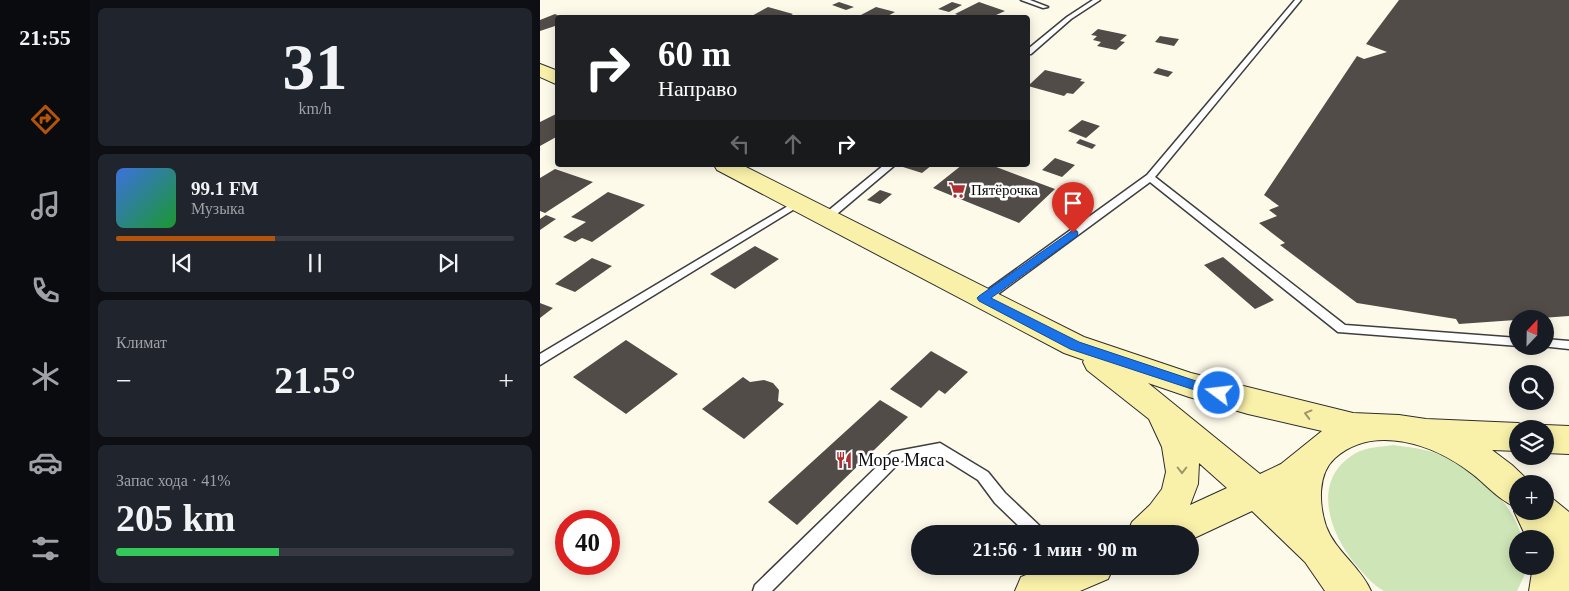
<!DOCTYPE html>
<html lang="ru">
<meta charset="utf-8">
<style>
:root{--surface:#171b24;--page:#20242c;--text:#f1f3f6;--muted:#9ea1a6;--line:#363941;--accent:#b45309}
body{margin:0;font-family:Georgia,serif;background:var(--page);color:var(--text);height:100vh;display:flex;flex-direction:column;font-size:19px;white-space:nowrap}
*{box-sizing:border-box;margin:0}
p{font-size:16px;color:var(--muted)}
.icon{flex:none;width:28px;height:28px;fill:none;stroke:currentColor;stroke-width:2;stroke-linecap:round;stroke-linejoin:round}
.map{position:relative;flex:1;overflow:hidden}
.side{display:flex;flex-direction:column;gap:8px;padding:8px;background:#0d0f14;width:450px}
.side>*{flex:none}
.banner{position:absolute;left:15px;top:15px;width:475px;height:152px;border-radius:5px;box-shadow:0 2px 12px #0003;background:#202124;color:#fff;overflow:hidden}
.needle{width:32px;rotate:22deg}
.buttons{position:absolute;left:969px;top:310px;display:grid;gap:10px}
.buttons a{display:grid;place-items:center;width:45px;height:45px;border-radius:50%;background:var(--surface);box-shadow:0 2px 12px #0003;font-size:25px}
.speed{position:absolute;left:15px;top:510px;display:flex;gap:10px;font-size:25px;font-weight:700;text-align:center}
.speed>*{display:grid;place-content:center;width:65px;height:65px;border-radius:50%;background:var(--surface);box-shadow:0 2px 12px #0003;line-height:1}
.speed .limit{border:8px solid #d22;background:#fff;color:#111}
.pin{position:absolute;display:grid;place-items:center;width:42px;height:42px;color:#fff;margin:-51px -21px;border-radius:50% 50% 50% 0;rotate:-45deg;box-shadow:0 0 5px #0007}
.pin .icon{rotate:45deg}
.me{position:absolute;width:55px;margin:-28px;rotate:285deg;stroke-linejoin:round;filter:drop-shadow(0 0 4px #0008)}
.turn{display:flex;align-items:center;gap:18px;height:105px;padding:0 20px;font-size:22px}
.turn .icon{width:65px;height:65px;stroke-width:2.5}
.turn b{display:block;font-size:35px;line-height:42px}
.lanes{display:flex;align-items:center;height:48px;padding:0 20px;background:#0003;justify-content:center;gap:25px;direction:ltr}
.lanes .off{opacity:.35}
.big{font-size:38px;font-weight:700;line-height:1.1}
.side .widget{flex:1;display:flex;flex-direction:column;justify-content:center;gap:8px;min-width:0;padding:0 18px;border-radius:8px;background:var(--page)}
.side .dial{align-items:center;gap:0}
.dial b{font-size:65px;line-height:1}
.song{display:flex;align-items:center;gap:15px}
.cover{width:60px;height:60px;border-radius:8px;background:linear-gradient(135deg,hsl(220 70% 55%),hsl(130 70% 35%))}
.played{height:5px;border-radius:2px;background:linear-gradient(90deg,var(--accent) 40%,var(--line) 40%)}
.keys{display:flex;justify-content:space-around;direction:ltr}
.heat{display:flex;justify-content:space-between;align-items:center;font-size:28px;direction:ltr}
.charge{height:8px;border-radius:4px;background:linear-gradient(90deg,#34c759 41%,var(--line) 0)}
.trip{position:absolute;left:371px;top:525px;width:288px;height:50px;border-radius:25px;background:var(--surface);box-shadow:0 2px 12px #0003;font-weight:700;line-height:50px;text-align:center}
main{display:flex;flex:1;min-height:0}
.dock{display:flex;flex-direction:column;width:90px;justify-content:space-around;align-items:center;background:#090b0e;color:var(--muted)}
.dock .icon{width:35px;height:35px}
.dock .on{color:var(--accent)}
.dock b{font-size:22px;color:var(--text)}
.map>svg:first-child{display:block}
.green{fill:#cee5b7}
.building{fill:#524c48}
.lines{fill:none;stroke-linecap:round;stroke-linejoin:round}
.lane-casing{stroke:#3e3e3e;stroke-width:3}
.secondary-casing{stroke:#2d2d2d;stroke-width:2}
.lane{fill:#fff;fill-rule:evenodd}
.secondary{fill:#f9f1a9;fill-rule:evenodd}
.oneway{stroke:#9a956a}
.route{fill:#1a73e8;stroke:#114b97}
.labels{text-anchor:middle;stroke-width:5;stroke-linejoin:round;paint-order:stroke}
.poi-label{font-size:15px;fill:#0b0b0b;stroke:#fff;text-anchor:start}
.near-poi-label{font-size:18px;fill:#0b0b0b;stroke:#fff;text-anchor:start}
</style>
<main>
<nav class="dock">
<b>21:55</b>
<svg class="icon on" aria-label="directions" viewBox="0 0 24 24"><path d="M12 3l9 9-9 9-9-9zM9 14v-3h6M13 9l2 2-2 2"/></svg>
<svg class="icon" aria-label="music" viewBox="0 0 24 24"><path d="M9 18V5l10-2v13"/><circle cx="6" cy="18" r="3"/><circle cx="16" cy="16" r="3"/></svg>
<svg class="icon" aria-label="phone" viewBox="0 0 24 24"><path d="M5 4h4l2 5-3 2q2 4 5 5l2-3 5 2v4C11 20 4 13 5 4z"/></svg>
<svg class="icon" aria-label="climate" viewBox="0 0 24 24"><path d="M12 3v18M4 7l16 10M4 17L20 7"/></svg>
<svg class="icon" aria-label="car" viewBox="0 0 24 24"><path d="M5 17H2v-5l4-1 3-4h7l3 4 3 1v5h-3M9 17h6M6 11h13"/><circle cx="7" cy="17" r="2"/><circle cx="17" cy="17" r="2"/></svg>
<svg class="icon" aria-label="filters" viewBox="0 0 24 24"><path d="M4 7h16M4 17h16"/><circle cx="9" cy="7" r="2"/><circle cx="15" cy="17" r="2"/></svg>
</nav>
<section class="side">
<div class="widget dial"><b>31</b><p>km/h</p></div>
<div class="widget">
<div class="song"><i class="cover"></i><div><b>99.1 FM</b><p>Музыка</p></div></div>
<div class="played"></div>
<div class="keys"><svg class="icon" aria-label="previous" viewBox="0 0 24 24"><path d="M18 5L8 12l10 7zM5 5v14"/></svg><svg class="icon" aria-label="pause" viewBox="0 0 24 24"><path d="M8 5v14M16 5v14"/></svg><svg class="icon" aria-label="next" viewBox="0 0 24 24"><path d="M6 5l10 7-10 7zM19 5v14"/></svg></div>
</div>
<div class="widget"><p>Климат</p>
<div class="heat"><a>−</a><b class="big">21.5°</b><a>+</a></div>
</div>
<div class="widget"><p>Запас хода · 41%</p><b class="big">205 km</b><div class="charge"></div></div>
</section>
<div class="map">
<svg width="1029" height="591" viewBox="0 0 1029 591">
<rect width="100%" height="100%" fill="#fefaea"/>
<!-- green -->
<path class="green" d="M 853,445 C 867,447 881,448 895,453 C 930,464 974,501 982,539 L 978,539 L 978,566 L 985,566 L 985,574 L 977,591 C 943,591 909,591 874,591 C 866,591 852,591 844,591 C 834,586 823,573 816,565 C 789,533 770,479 816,453 C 827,447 841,447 853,445 Z"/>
<!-- building -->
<path class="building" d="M 859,0 L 1029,0 L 1029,316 L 919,324 L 916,319 L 817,303 L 740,245 L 745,243 L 719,223 L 737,216 L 729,210 L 739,206 L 724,195 L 817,56 L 824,59 L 847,52 L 826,44 Z
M 299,2 L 314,7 L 306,10 L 292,5 Z
M 412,2 L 422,5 L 409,12 L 398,9 Z
M 439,2 L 465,11 L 454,16 L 458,18 L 425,18 L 415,14 Z
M 228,7 L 253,14 L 247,18 L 208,18 Z
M 336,7 L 355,12 L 344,18 L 330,18 L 321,15 Z
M 15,14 L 23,18 L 18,18 L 18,25 L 0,31 L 0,20 Z
M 558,29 L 587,35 L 580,41 L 585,42 L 576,50 L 557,46 L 561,42 L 553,40 L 557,36 L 551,35 Z
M 620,36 L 639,39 L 634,46 L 615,42 Z
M 618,68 L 633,72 L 628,77 L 613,73 Z
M 505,70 L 542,79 L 540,81 L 545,82 L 533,94 L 527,93 L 524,96 L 488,86 Z
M 18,113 L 18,136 L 0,146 L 0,122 Z
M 542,120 L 560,126 L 546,138 L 528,131 Z
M 540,139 L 556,145 L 552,149 L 536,143 Z
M 515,158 L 535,165 L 522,177 L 502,170 Z
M 365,165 L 392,165 L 382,173 L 363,167 Z
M 422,165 L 451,165 L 515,189 L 479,223 L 393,188 Z
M 15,169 L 53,182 L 5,213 L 0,211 L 0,178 Z
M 340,190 L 352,194 L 340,204 L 327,200 Z
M 68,192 L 105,205 L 52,242 L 42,238 L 35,242 L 23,237 L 46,222 L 31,217 Z
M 6,215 L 16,219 L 0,230 L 0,219 Z
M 215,246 L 239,259 L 195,289 L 170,274 Z
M 683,257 L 734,300 L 715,309 L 664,265 Z
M 52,258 L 72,266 L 35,292 L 15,284 Z
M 0,303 L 13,308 L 0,318 Z
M 86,340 L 138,374 L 86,414 L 33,377 Z
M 391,351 L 428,372 L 405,394 L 399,390 L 381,408 L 350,389 Z
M 203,377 L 210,382 L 224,380 L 233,383 L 239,390 L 238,401 L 244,404 L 204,439 L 162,409 Z
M 340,400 L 368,417 L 257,525 L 228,502 Z"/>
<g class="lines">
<!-- lane casing -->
<g class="lane-casing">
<path id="lane" d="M 481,0 L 490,0 L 508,7 L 503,8 Z
M 553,0 L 560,0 L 531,19 L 491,54 L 488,54 L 488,49 L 527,17 Z
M 755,0 L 761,0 L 615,177 L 805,325 L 978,338 L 979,346 L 798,332 L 610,182 L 447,302 L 439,302 L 437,299 L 439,296 L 607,175 Z
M 344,165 L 355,165 L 291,219 L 283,219 L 282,217 L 283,215 Z
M 258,200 L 261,201 L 263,203 L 261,205 L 0,365 L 0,354 Z
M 1005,339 L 1029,341 L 1029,349 L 1001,346 L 1005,346 Z
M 400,443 L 448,472 L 465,493 L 503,529 L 505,534 L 487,534 L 455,503 L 438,480 L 398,455 L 361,461 L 232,591 L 213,591 L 215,585 L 352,452 Z"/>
</g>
<!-- secondary casing -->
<g class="secondary-casing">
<path id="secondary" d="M 0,64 L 18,71 L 18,85 L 0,77 Z
M 174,165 L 202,165 L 544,337 L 651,373 L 813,413 L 859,415 L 886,419 L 978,423 L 990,427 L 990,429 L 978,429 L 978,451 L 952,450 L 972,465 L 992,484 L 978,484 L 978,511 L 1005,511 L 1005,497 L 1013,499 L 1029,512 L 1029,591 L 989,591 L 993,566 L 1005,566 L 1005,539 L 987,539 L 974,511 L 976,507 C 958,500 946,484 931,473 C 895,445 834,423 795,458 C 777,474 779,505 786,526 C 795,551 820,566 831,591 L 785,591 L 765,562 L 712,511 L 650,540 L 650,534 L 587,534 L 592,522 L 610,505 L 622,489 L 626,472 L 622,447 L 609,419 L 547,370 L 543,362 L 544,360 L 524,353 L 177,170 ZM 608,383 L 649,397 L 708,414 L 782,431 L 741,464 L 720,474 ZM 659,463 L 687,488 L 650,505 L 658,484 Z
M 1005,425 L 1029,426 L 1029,454 L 1005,453 L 1005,429 L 995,429 Z
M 509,566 L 574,566 L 568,579 L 540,591 L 475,591 L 481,577 Z"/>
</g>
<!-- lane -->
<use href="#lane" class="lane"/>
<!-- secondary -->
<use href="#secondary" class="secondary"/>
</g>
<!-- one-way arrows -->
<defs><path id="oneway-chevron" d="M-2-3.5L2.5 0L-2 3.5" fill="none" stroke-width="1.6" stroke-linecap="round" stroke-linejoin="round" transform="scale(1.25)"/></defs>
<g class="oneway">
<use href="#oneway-chevron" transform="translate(768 414) rotate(-165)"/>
<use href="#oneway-chevron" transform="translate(642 470) rotate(90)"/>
</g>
<!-- route -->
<path class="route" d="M 533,230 L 537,231 L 538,233 L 537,236 L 451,298 L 539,342 L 683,390 L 685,393 L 683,397 L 679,398 L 530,349 L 439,301 L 437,298 L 439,296 Z"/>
<!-- icons -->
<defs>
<g id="supermarket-bare" transform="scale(1.35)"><path d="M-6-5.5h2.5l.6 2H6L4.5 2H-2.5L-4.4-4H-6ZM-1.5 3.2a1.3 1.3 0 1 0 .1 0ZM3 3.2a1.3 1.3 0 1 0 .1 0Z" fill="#b02e32" stroke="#fff" stroke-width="2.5" paint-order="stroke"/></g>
<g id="restaurant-bare" transform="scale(1.35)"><path d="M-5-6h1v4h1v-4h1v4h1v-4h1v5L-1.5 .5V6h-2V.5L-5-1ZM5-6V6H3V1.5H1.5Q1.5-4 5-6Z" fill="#b02e32" stroke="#fff" stroke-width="2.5" paint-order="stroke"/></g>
</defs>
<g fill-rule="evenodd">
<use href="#supermarket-bare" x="417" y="190"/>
<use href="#restaurant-bare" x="304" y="460"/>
</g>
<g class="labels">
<!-- poi labels -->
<g class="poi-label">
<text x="431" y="195">Пятёрочка</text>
</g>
<!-- near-poi labels -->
<g class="near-poi-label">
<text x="318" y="466">Море Мяса</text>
</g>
</g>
</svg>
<div class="buttons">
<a><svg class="needle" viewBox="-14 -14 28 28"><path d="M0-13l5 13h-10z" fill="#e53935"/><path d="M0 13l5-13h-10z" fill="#9ea1a6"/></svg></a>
<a><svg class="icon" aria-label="search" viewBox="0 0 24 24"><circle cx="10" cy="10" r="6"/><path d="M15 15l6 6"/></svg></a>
<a><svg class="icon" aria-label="layers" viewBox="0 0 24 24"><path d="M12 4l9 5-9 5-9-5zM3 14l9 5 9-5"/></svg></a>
<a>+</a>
<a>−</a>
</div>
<div class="speed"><div class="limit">40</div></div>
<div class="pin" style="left:533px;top:233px;background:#d93025"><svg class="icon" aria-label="arrive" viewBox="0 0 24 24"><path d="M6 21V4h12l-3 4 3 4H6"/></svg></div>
<svg class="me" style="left:679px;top:393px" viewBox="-20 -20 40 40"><circle r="17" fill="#1a73e8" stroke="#fff" stroke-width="3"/><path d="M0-11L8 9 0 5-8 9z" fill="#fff"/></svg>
<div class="trip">21:56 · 1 мин · 90 m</div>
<div class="banner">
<div class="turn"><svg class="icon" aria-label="right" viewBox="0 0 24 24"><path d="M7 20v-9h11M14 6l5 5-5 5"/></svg><div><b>60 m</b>Направо</div></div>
<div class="lanes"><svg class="icon off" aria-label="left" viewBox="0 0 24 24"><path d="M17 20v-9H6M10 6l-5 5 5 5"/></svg><svg class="icon off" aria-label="ahead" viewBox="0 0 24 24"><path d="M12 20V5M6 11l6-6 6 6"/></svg><svg class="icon" aria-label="right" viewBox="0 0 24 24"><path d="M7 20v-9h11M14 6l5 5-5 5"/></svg></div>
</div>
</div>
</main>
